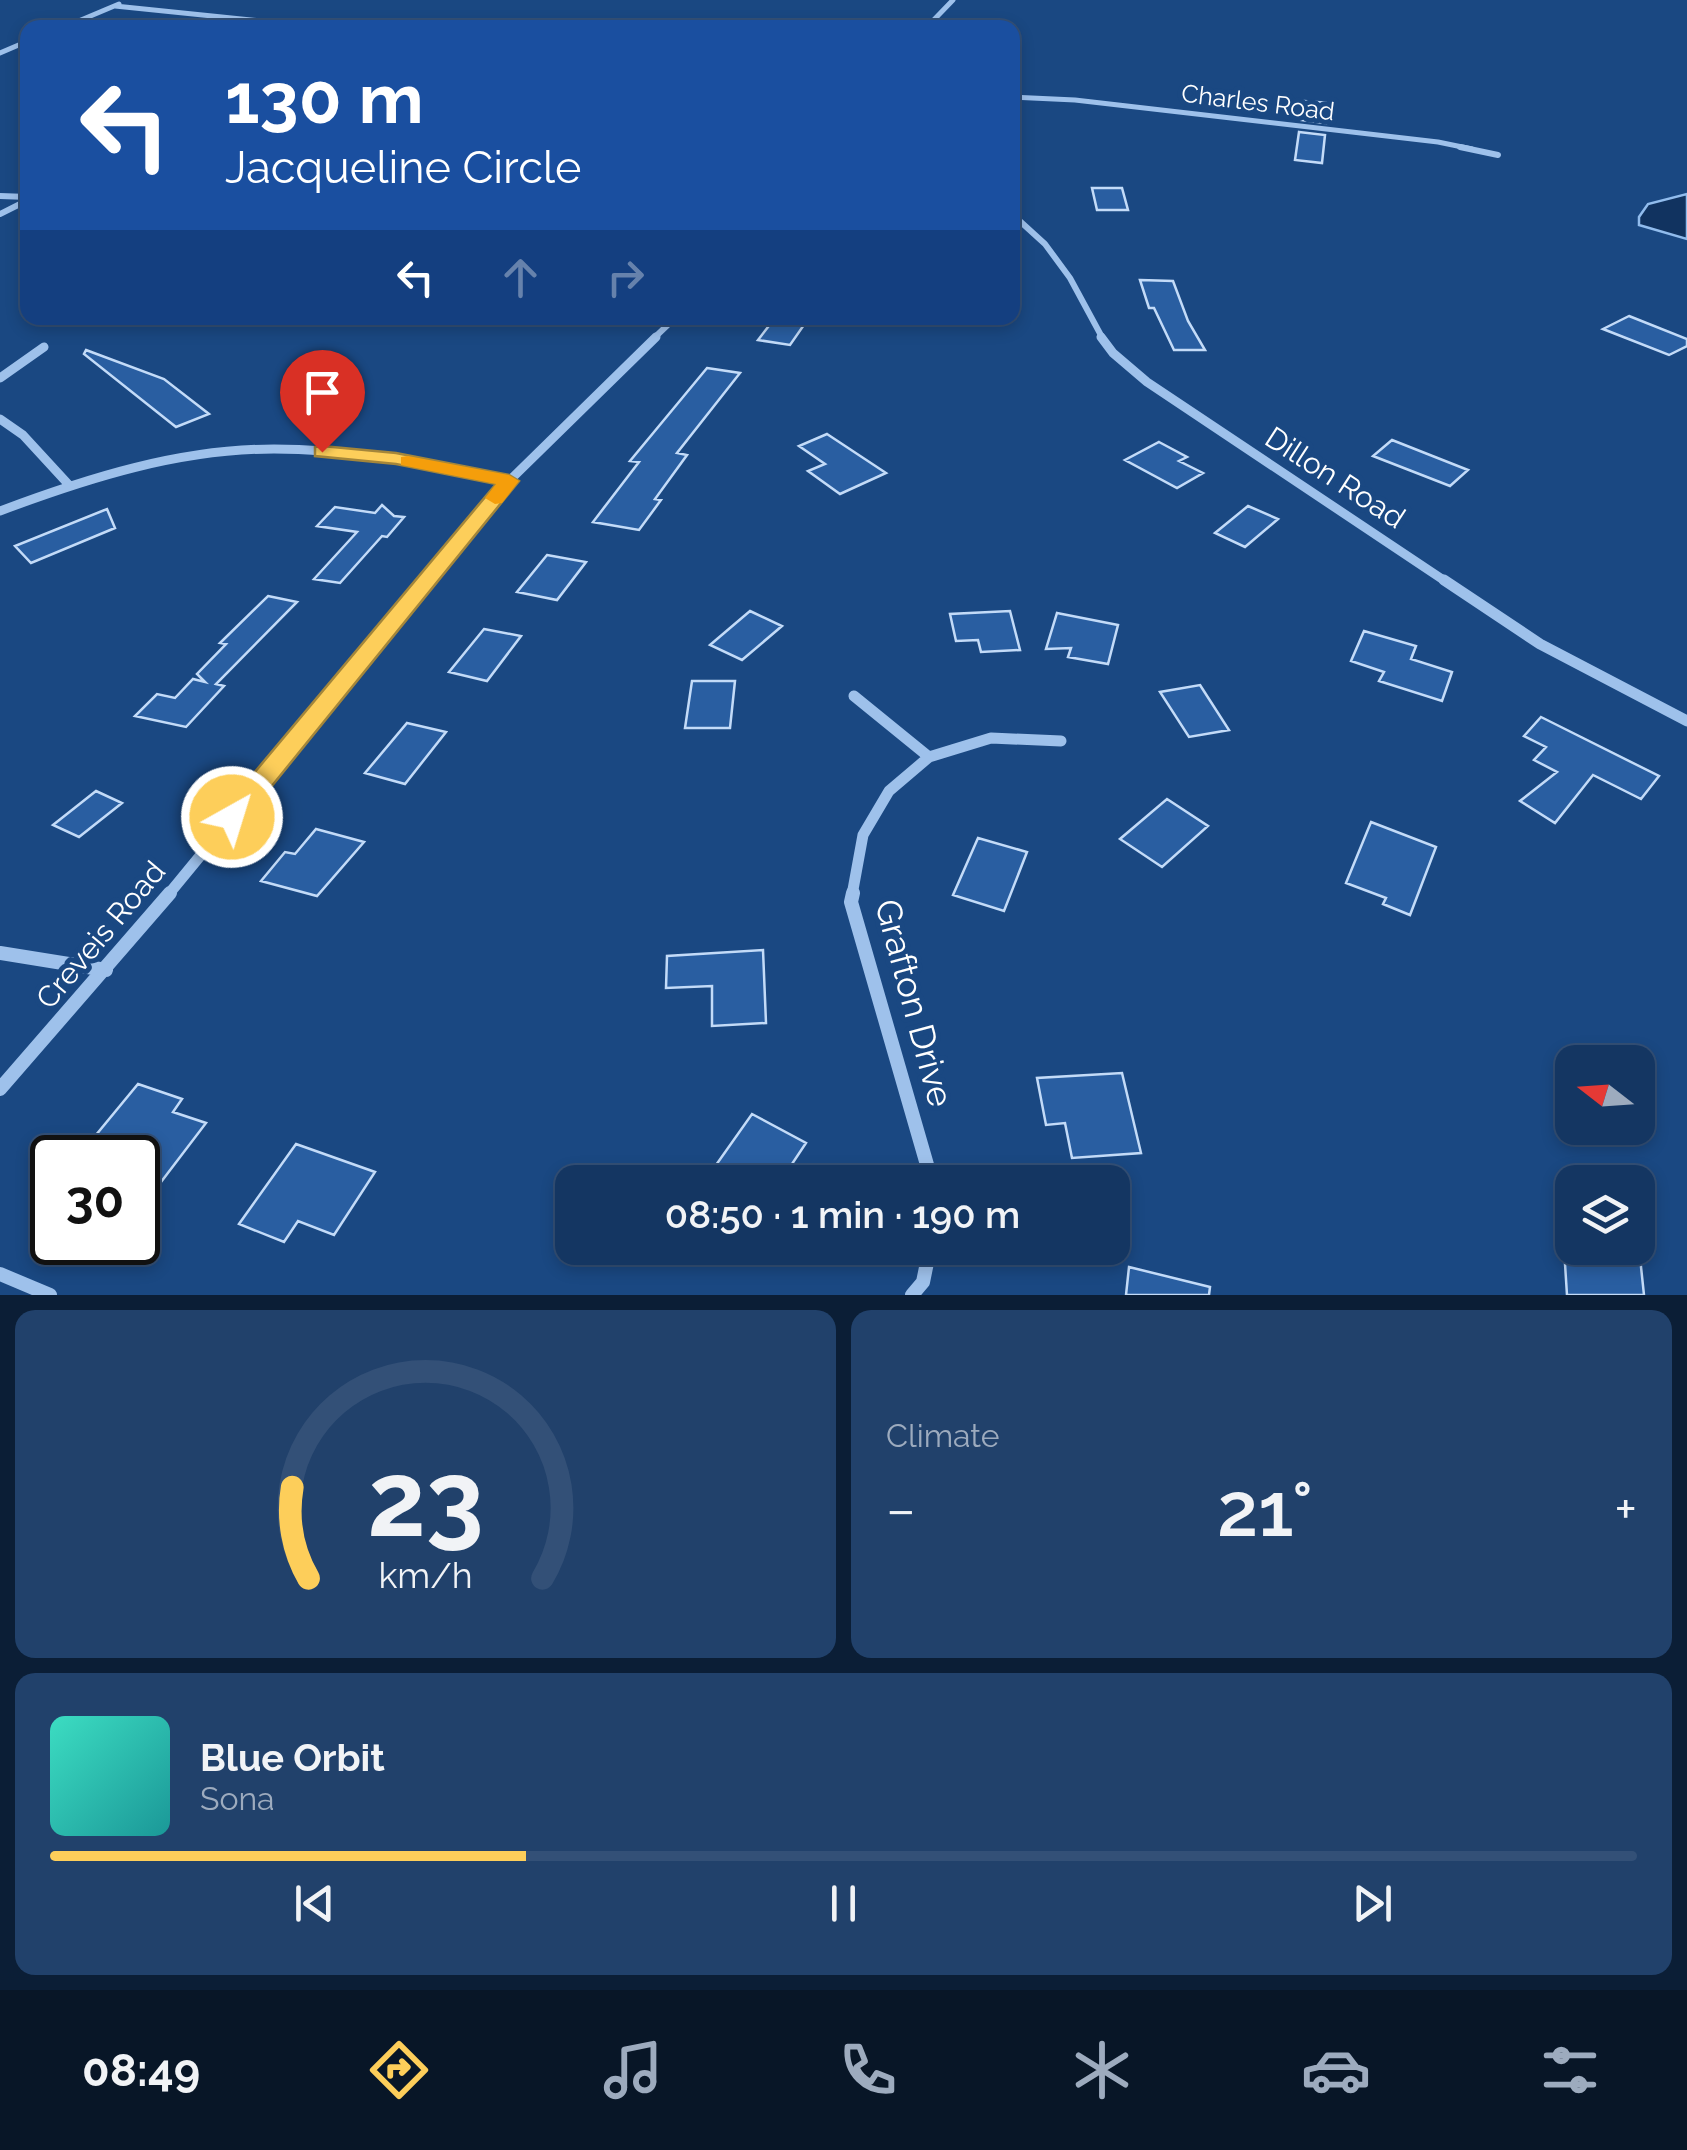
<!DOCTYPE html>
<meta charset="utf-8">
<style>
:root{--surface:#143662;--page:#21416b;--text:#f1f3f6;--muted:#9dabbe;--line:#335077;--accent:#fdce5a}
body{margin:0;font-family:Raleway,sans-serif;background:var(--page);color:var(--text);height:100vh;display:flex;flex-direction:column;font-size:38px;white-space:nowrap}
*{box-sizing:border-box;margin:0}
p{font-size:32px;color:var(--muted)}
.icon{flex:none;width:55px;height:55px;fill:none;stroke:currentColor;stroke-width:2;stroke-linecap:round;stroke-linejoin:round}
.map{position:relative;height:1295px;overflow:hidden}
.drawer{display:flex;flex-direction:column;gap:15px;padding:15px;background:#0b1e36;flex:1}
.drawer>*{flex:none}
.guide{position:absolute;left:20px;top:20px;width:1000px;height:305px;border-radius:20px;box-shadow:0 5px 15px #0003,0 0 0 2px var(--line);background:#1a4fa0;color:#fff;overflow:hidden}
.needle{width:65px;rotate:287deg}
.tools{position:absolute;left:1555px;top:1045px;display:grid;gap:20px}
.tools a{display:grid;place-items:center;width:100px;height:100px;border-radius:20px;background:var(--surface);box-shadow:0 5px 15px #0003,0 0 0 2px var(--line);font-size:50px}
.speed{position:absolute;left:30px;top:1135px;display:flex;gap:20px;font-size:50px;font-weight:700;text-align:center}
.speed>*{display:grid;place-content:center;width:130px;height:130px;border-radius:50%;background:var(--surface);box-shadow:0 5px 15px #0003,0 0 0 2px var(--line);line-height:1}
.speed .limit{border:5px solid #111;border-radius:15px;background:#fff;color:#111}
.pin{position:absolute;display:grid;place-items:center;width:85px;height:85px;color:#fff;margin:-102px -42px;border-radius:50% 50% 50% 0;rotate:-45deg;box-shadow:0 0 10px #0007}
.pin .icon{rotate:45deg}
.me{position:absolute;width:110px;margin:-55px;rotate:39deg;stroke-linejoin:round;filter:drop-shadow(0 0 8px #0008)}
.turn{display:flex;align-items:center;gap:35px;height:210px;padding:0 40px;font-size:45px}
.turn .icon{width:130px;height:130px;stroke-width:2.5}
.turn b{display:block;font-size:70px;line-height:85px}
.lanes{display:flex;align-items:center;height:95px;padding:0 40px;background:#0003;justify-content:center;gap:50px;direction:ltr}
.lanes .off{opacity:.35}
.big{font-size:75px;font-weight:600;line-height:1.1}
.drawer .widget{flex:1;display:flex;flex-direction:column;justify-content:center;gap:15px;min-width:0;padding:0 35px;border-radius:20px;background:var(--page)}
.drawer .dial{align-items:center;gap:0}
.dial svg{height:260px;overflow:visible;fill:none;stroke:var(--line);stroke-width:7;stroke-linecap:round;text-anchor:middle}
.dial text{fill:var(--text);stroke:none}
.song{display:flex;align-items:center;gap:30px}
.cover{width:120px;height:120px;border-radius:15px;background:linear-gradient(135deg,hsl(170 70% 55%),hsl(180 70% 35%))}
.played{height:10px;border-radius:5px;background:linear-gradient(90deg,var(--accent) 30%,var(--line) 30%)}
.keys{display:flex;justify-content:space-around;direction:ltr}
.heat{display:flex;justify-content:space-between;align-items:center;font-size:55px;direction:ltr}
.drawer .tiles{flex:1;display:grid;gap:15px;grid-template-columns:1fr 1fr}
.widget:last-child{grid-column:span 2}
.trip{position:absolute;left:555px;top:1165px;width:575px;height:100px;border-radius:20px;background:var(--surface);box-shadow:0 5px 15px #0003,0 0 0 2px var(--line);font-weight:600;line-height:100px;text-align:center}
.menu{display:flex;height:160px;justify-content:space-around;align-items:center;background:#081627;color:var(--muted)}
.menu .icon{width:70px;height:70px}
.menu .selected{color:var(--accent)}
.menu b{font-size:45px;color:var(--text)}
.map>svg:first-child{display:block}
.water{fill:#113360;stroke:#91bced;stroke-width:2.5}
.building{fill:#295ea1;stroke:#c3dbf8;stroke-width:2.5}
.lines{fill:none;stroke-linecap:round;stroke-linejoin:round}
.minor-far4{stroke:#9ec1eb;stroke-width:5}
.minor-far3{stroke:#9ec1eb;stroke-width:6}
.minor-far2{stroke:#9ec1eb;stroke-width:9}
.minor-far1{stroke:#9ec1eb;stroke-width:11}
.minor{stroke:#9ec1eb;stroke-width:14}
.tertiary{fill:#9ec1eb;fill-rule:evenodd}
.route{fill:#fdce5a;stroke:#a4863a;stroke-width:2.5}
.slow{fill:#f59e0b}
.labels{text-anchor:middle;stroke-width:10;stroke-linejoin:round;paint-order:stroke}
.far-street-label{font-size:25px;fill:#fff;stroke:#1a4882}
.street-label{font-size:30px;fill:#fff;stroke:#1a4882}
.near-street-label{font-size:35px;fill:#fff;stroke:#1a4882}
</style>
<div class="map">
<svg width="1687" height="1295" viewBox="0 0 1687 1295">
<rect width="100%" height="100%" fill="#1a4882"/>
<!-- water -->
<path class="water" d="M 1687,194 L 1687,239 L 1639,225 L 1639,217 L 1648,204 Z"/>
<!-- building -->
<path class="building" d="M 1304,101 L 1328,103 L 1326,123 L 1301,120 Z
M 1299,132 L 1325,135 L 1322,163 L 1295,160 Z
M 1092,188 L 1122,188 L 1128,210 L 1097,210 Z
M 1140,280 L 1173,281 L 1188,321 L 1205,350 L 1174,350 L 1154,308 L 1149,308 Z
M 1629,316 L 1687,339 L 1687,346 L 1669,355 L 1603,329 Z
M 775,318 L 777,318 L 806,322 L 790,345 L 758,340 Z
M 86,350 L 164,379 L 209,414 L 176,427 L 84,354 Z
M 707,368 L 740,373 L 677,453 L 687,455 L 655,499 L 661,500 L 639,530 L 593,522 L 639,462 L 630,461 Z
M 827,434 L 886,473 L 840,494 L 808,471 L 825,464 L 799,446 Z
M 1392,440 L 1468,470 L 1450,486 L 1373,456 Z
M 1159,442 L 1187,457 L 1179,461 L 1203,473 L 1177,488 L 1125,460 Z
M 382,505 L 394,516 L 404,517 L 387,537 L 382,536 L 340,583 L 314,579 L 357,532 L 317,526 L 335,507 L 375,513 Z
M 1248,506 L 1278,519 L 1245,547 L 1215,533 Z
M 107,509 L 115,528 L 31,563 L 15,546 Z
M 547,555 L 586,562 L 557,600 L 517,592 Z
M 268,596 L 297,602 L 216,684 L 224,686 L 186,727 L 135,716 L 157,694 L 175,698 L 193,679 L 205,682 L 197,674 L 226,644 L 220,643 Z
M 750,611 L 782,626 L 742,660 L 710,645 Z
M 1010,611 L 1020,650 L 981,652 L 978,640 L 956,641 L 950,614 Z
M 1057,613 L 1118,625 L 1108,664 L 1068,657 L 1071,648 L 1046,649 Z
M 484,629 L 521,636 L 487,681 L 449,672 Z
M 1364,631 L 1416,646 L 1411,659 L 1452,672 L 1442,701 L 1379,681 L 1384,672 L 1351,661 Z
M 692,681 L 735,681 L 730,728 L 685,728 Z
M 1200,685 L 1229,730 L 1189,737 L 1160,692 Z
M 1541,717 L 1659,776 L 1641,799 L 1593,775 L 1555,823 L 1520,801 L 1557,772 L 1534,760 L 1546,747 L 1524,736 Z
M 407,723 L 446,732 L 405,784 L 365,773 Z
M 96,791 L 122,803 L 79,837 L 53,825 Z
M 1167,799 L 1208,826 L 1162,867 L 1120,839 Z
M 1371,822 L 1436,847 L 1410,915 L 1383,904 L 1386,898 L 1346,883 Z
M 316,829 L 364,842 L 317,896 L 261,881 L 285,852 L 295,854 Z
M 978,838 L 1027,852 L 1004,911 L 953,895 Z
M 763,950 L 766,1023 L 712,1026 L 712,986 L 666,988 L 667,956 Z
M 1122,1073 L 1141,1153 L 1072,1158 L 1065,1123 L 1046,1125 L 1037,1078 Z
M 138,1084 L 182,1099 L 173,1112 L 206,1123 L 161,1182 L 138,1174 L 138,1158 L 77,1158 Z
M 752,1114 L 806,1143 L 780,1182 L 704,1182 Z
M 296,1144 L 375,1172 L 334,1235 L 298,1221 L 284,1242 L 239,1224 Z
M 1564,1248 L 1639,1248 L 1644,1295 L 1567,1295 Z
M 1129,1267 L 1210,1287 L 1209,1295 L 1126,1295 Z"/>
<g class="lines">
<!-- minor-far4 -->
<path class="minor-far4" d="M 115,6 L 328,28
M 62,28 L 119,4
M 926,28 L 953,0
M 0,53 L 28,41
M 1012,97 L 1075,100 L 1438,142 L 1472,149"/>
<!-- minor-far3 -->
<path class="minor-far3" d="M 1460,147 L 1498,155
M 0,214 L 28,200
M 1012,214 L 1045,244 L 1070,278 L 1103,339
M 653,339 L 675,318"/>
<!-- minor-far2 -->
<path class="minor-far2" d="M 1101,337 L 1113,353 L 1147,382 L 1448,583
M 0,378 L 44,347
M 0,419 L 23,435 L 69,485
M 0,511 C 88,478 179,449 274,449 C 353,449 432,466 509,481
M 425,583 L 509,481 L 656,337"/>
<!-- minor-far1 -->
<path class="minor-far1" d="M 1444,580 L 1540,644 L 1687,721
M 854,696 L 929,757
M 168,895 L 427,580
M 852,895 L 863,835 L 889,791 L 929,757 L 991,738 L 1061,741"/>
<!-- minor -->
<path class="minor" d="M 853,893 L 851,902 L 932,1182
M 0,953 L 106,970
M 0,1089 L 170,893
M 0,1274 L 50,1295
M 912,1295 L 923,1282 L 930,1248"/>
<!-- tertiary -->
<path class="tertiary" d="M 0,193 L 28,194 L 28,200 L 0,199 Z"/>
</g>
<!-- route -->
<path class="route" d="M 322,446 L 396,453 L 509,475 L 519,481 L 241,824 L 223,824 L 219,817 L 223,810 L 496,484 L 396,464 L 315,456 L 315,447 Z"/>
<!-- slow -->
<path class="slow" d="M 408,456 L 509,475 L 519,481 L 502,503 L 495,504 L 485,498 L 496,484 L 401,465 L 401,457 Z"/>
<g class="labels">
<!-- far-street labels -->
<g class="far-street-label">
<text transform="translate(1258 102) rotate(7)" y="9">Charles Road</text>
</g>
<!-- street labels -->
<g class="street-label">
<text transform="translate(1335 478) rotate(33)" y="10">Dillon Road</text>
<text transform="translate(101 935) rotate(-50)" y="10">Creveis Road</text>
</g>
<!-- near-street labels -->
<g class="near-street-label">
<text transform="translate(914 1003) rotate(75)" y="12">Grafton Drive</text>
</g>
</g>
</svg>
<div class="tools">
<a><svg class="needle" viewBox="-14 -14 28 28"><path d="M0-13l5 13h-10z" fill="#e53935"/><path d="M0 13l5-13h-10z" fill="#9dabbe"/></svg></a>
<a><svg class="icon" aria-label="layers" viewBox="0 0 24 24"><path d="M12 4l9 5-9 5-9-5zM3 14l9 5 9-5"/></svg></a>
</div>
<div class="speed"><div class="limit">30</div></div>
<div class="pin" style="left:322px;top:452px;background:#d93025"><svg class="icon" aria-label="arrive" viewBox="0 0 24 24"><path d="M6 21V4h12l-3 4 3 4H6"/></svg></div>
<svg class="me" style="left:232px;top:817px" viewBox="-20 -20 40 40"><circle r="17" fill="#fdce5a" stroke="#fff" stroke-width="3"/><path d="M0-11L8 9 0 5-8 9z" fill="#fff"/></svg>
<div class="trip">08:50 · 1 min · 190 m</div>
<div class="guide">
<div class="turn"><svg class="icon" aria-label="left" viewBox="0 0 24 24"><path d="M17 20v-9H6M10 6l-5 5 5 5"/></svg><div><b>130 m</b>Jacqueline Circle</div></div>
<div class="lanes"><svg class="icon" aria-label="left" viewBox="0 0 24 24"><path d="M17 20v-9H6M10 6l-5 5 5 5"/></svg><svg class="icon off" aria-label="ahead" viewBox="0 0 24 24"><path d="M12 20V5M6 11l6-6 6 6"/></svg><svg class="icon off" aria-label="right" viewBox="0 0 24 24"><path d="M7 20v-9h11M14 6l5 5-5 5"/></svg></div>
</div>
</div>
<section class="drawer">
<div class="tiles">
<div class="widget dial"><svg viewBox="0 0 100 80">
<path d="M14 69A42 42 0 1 1 86 69"/>
<path d="M14 69A42 42 0 0 1 9 41" stroke="#fdce5a"/>
<text x="50" y="56" font-size="32" font-weight="700">23</text>
<text x="50" y="72" font-size="11">km/h</text>
</svg></div>
<div class="widget"><p>Climate</p>
<div class="heat"><a>−</a><b class="big">21°</b><a>+</a></div>
</div>
<div class="widget">
<div class="song"><i class="cover"></i><div><b>Blue Orbit</b><p>Sona</p></div></div>
<div class="played"></div>
<div class="keys"><svg class="icon" aria-label="previous" viewBox="0 0 24 24"><path d="M18 5L8 12l10 7zM5 5v14"/></svg><svg class="icon" aria-label="pause" viewBox="0 0 24 24"><path d="M8 5v14M16 5v14"/></svg><svg class="icon" aria-label="next" viewBox="0 0 24 24"><path d="M6 5l10 7-10 7zM19 5v14"/></svg></div>
</div>
</div>
</section>
<nav class="menu">
<b>08:49</b>
<svg class="icon selected" aria-label="directions" viewBox="0 0 24 24"><path d="M12 3l9 9-9 9-9-9zM9 14v-3h6M13 9l2 2-2 2"/></svg>
<svg class="icon" aria-label="music" viewBox="0 0 24 24"><path d="M9 18V5l10-2v13"/><circle cx="6" cy="18" r="3"/><circle cx="16" cy="16" r="3"/></svg>
<svg class="icon" aria-label="phone" viewBox="0 0 24 24"><path d="M5 4h4l2 5-3 2q2 4 5 5l2-3 5 2v4C11 20 4 13 5 4z"/></svg>
<svg class="icon" aria-label="climate" viewBox="0 0 24 24"><path d="M12 3v18M4 7l16 10M4 17L20 7"/></svg>
<svg class="icon" aria-label="car" viewBox="0 0 24 24"><path d="M5 17H2v-5l4-1 3-4h7l3 4 3 1v5h-3M9 17h6M6 11h13"/><circle cx="7" cy="17" r="2"/><circle cx="17" cy="17" r="2"/></svg>
<svg class="icon" aria-label="filters" viewBox="0 0 24 24"><path d="M4 7h16M4 17h16"/><circle cx="9" cy="7" r="2"/><circle cx="15" cy="17" r="2"/></svg>
</nav>
